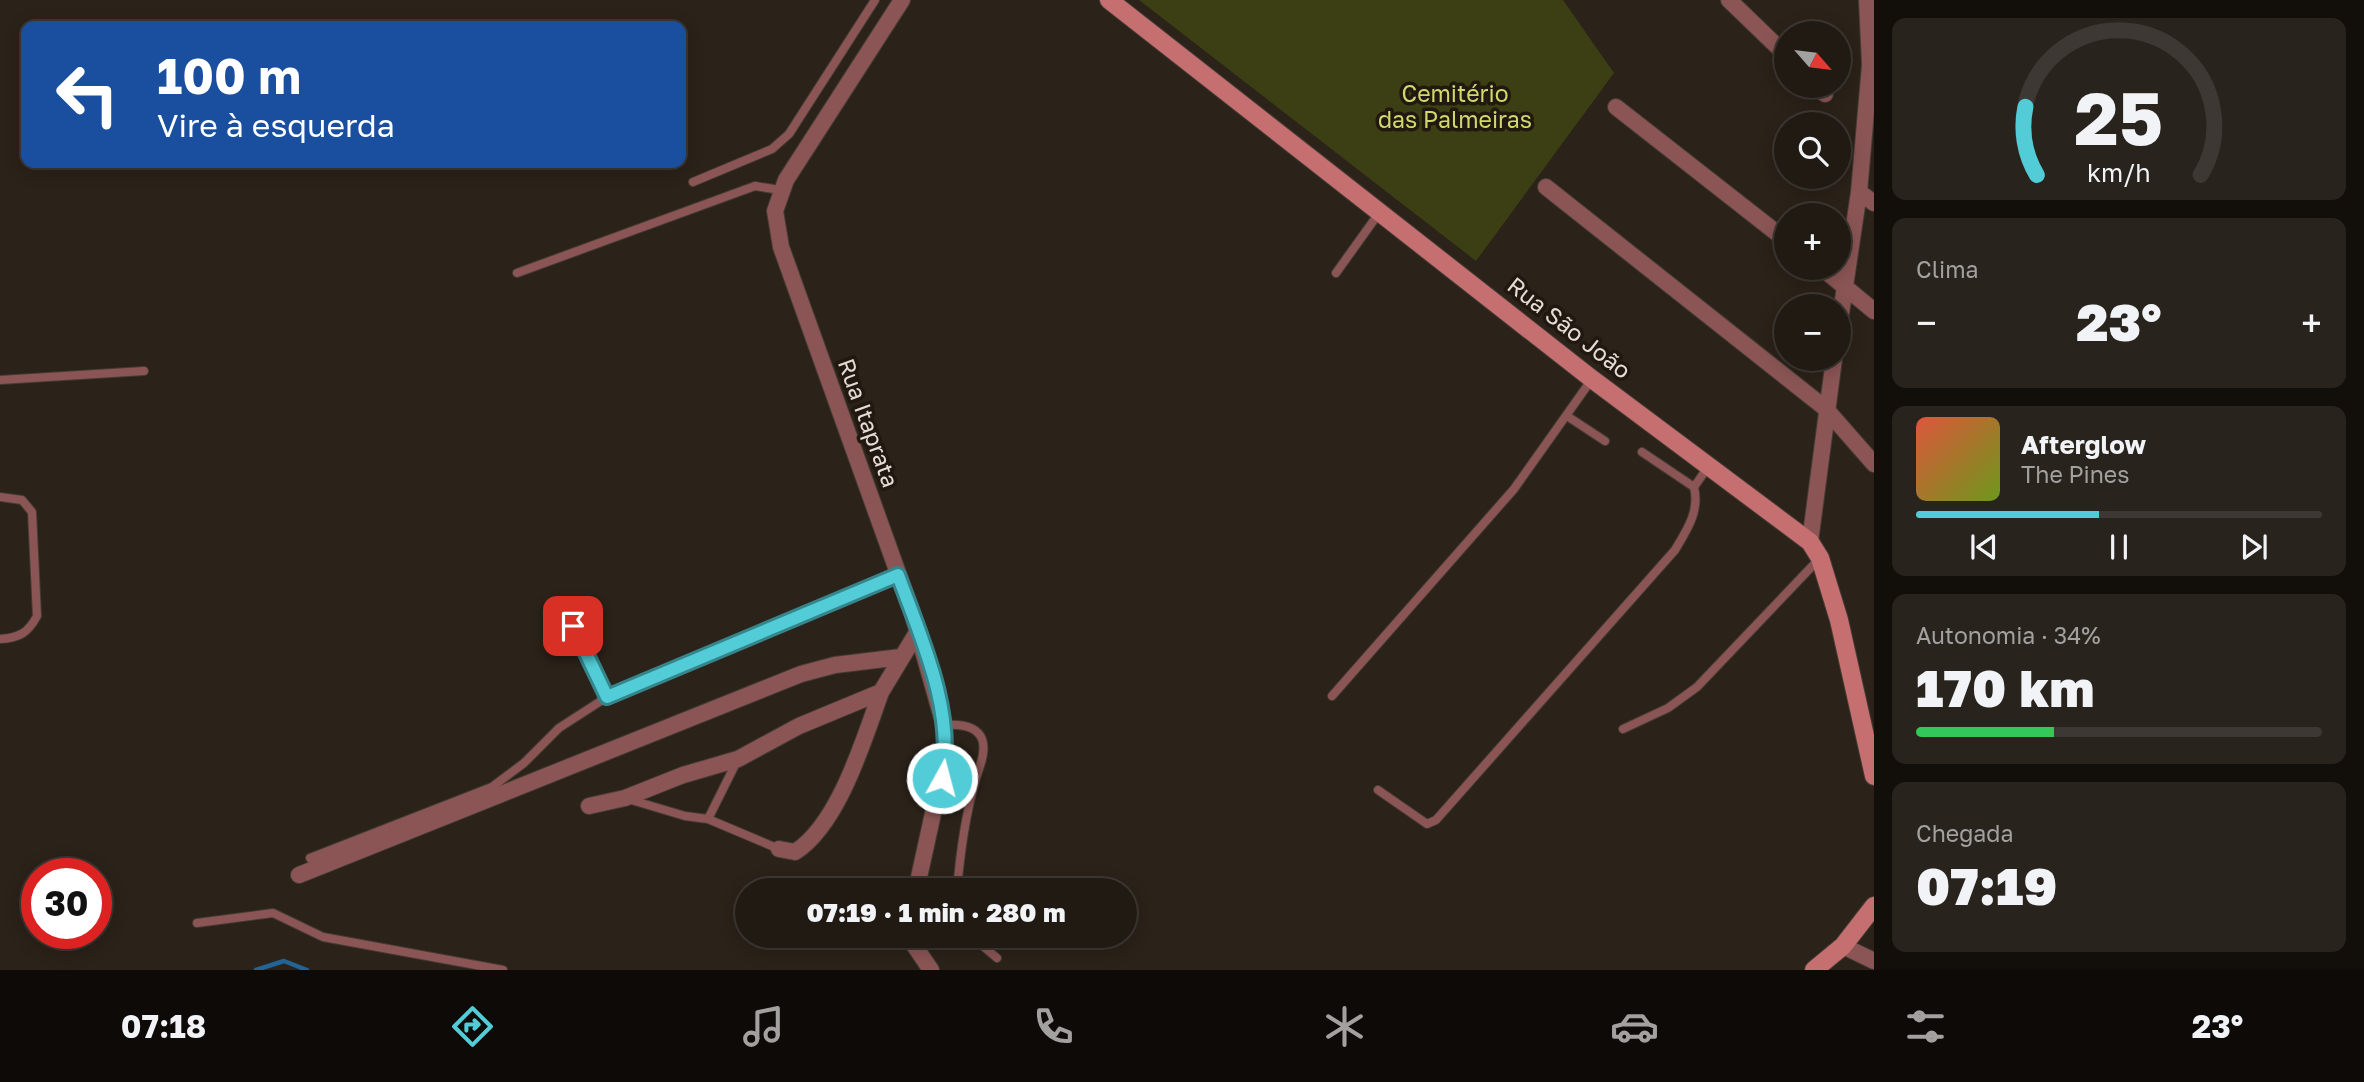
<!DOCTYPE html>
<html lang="pt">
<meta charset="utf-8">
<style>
:root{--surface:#201a13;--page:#28231c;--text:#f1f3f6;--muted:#a2a1a0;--line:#3d3833;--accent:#52ccd6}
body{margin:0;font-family:"Golos Text",sans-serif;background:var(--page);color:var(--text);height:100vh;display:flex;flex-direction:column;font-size:26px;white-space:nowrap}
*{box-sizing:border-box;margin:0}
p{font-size:23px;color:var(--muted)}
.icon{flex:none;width:38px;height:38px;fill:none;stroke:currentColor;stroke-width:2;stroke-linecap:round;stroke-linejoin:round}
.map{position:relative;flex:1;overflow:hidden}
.drawer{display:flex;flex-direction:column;gap:18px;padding:18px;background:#120e0a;width:490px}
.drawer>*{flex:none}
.hud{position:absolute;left:21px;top:21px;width:665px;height:147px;border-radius:14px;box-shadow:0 4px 18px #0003,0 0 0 2px var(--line);background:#1a4fa0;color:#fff;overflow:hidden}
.needle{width:46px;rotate:118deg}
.fabs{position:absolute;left:1774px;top:21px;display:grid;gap:14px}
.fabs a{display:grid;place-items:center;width:77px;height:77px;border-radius:50%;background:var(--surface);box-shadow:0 4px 18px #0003,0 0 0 2px var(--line);font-size:35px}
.speed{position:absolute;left:21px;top:858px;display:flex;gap:14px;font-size:35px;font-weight:700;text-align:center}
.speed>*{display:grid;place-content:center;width:91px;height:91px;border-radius:50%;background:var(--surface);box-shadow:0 4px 18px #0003,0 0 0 2px var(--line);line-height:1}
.speed .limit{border:10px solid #d22;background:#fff;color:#111}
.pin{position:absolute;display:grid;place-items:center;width:60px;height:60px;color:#fff;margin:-30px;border-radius:14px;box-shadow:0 4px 10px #0006}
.me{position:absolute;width:77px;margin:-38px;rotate:7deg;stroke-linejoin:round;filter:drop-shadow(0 0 5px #0008)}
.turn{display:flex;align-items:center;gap:24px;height:147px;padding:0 21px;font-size:32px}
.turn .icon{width:91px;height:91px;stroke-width:2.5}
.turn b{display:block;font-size:49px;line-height:60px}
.big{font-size:52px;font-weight:800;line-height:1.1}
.drawer .tile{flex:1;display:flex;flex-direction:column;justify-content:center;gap:10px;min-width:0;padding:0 24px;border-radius:14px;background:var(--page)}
.drawer .dial{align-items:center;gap:0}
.dial svg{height:182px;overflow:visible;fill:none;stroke:var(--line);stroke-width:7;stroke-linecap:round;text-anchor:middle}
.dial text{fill:var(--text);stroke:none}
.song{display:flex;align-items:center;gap:21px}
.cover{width:84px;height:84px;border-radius:10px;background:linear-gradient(135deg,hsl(10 70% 55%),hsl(80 70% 35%))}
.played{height:7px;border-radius:4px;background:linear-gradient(90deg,var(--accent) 45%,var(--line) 45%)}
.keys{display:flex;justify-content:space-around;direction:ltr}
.heat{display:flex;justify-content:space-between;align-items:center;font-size:38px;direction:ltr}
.charge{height:10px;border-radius:5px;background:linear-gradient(90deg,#34c759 34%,var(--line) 0)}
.trip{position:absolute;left:735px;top:878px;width:402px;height:70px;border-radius:35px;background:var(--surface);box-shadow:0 4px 18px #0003,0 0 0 2px var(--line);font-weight:800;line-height:70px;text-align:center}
.menu{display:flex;height:112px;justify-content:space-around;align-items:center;background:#0d0a08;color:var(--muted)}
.menu .icon{width:49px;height:49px}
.menu .active{color:var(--accent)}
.menu b{font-size:32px;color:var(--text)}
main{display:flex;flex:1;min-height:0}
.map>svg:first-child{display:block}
.green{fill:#3b3f13}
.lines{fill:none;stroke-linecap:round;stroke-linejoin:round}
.stream{stroke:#216495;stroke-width:4.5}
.lane-casing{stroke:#453c34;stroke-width:10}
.street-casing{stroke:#453c34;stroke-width:18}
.secondary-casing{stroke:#453c34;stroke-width:20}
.lane{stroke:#8b5555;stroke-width:8}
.street{stroke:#8b5555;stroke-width:16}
.secondary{stroke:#c66f70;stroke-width:18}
.route-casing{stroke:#35858b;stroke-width:18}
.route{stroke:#52ccd6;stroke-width:12}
.labels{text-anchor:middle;stroke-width:7;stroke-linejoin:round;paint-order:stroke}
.park-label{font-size:23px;fill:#cfd86d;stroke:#211810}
.street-label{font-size:23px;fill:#e3ddd7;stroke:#211810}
</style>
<main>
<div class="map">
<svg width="1874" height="970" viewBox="0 0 1874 970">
<rect width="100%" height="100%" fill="#2b2219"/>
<!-- green -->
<path class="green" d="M 1139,0 L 1563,0 L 1614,73 L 1476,261 Z"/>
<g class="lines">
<!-- stream -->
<path class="stream" d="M 256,970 L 284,961 L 307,970"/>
<!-- lane casing -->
<g class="lane-casing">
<path id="lane" d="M 693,182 L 772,149 L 789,134 L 875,0
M 517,273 L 755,186 L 780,190
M 1336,273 L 1379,213
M 0,380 L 144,371
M 1567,416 L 1605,441
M 1694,487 L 1708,467
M 0,497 L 22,500 L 32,512 L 37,616 C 28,633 19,638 0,639
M 573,626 L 607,697
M 1332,696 L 1514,489 L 1592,379
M 944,725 C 957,724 976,724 982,739 C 987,752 978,770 975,782 C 965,817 960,854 957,891
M 1623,729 L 1668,708 L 1697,687 L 1820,558
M 1378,790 L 1427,824 L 1436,820 L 1675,550 C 1687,530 1700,511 1694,487 L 1642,452
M 628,799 L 685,816 L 708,819 L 779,849
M 708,819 L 738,759
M 310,858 L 492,787 L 524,763 L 559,728 L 607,697 L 898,575
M 197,923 L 273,913 L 323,937 L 503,970
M 971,936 L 997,958"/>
</g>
<!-- street casing -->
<g class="street-casing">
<path id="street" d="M 902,0 L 786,180 L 775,211 L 781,247 L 912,612 L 944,725 L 946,754 L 916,891
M 1729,0 L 1787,56
M 1817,86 L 1825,94
M 1616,107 L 1787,241
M 1546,187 L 1825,408 L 1874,464
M 1859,192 L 1874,203
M 1822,268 L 1874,311
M 1839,327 L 1859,192 L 1870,65 L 1867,0
M 1810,542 L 1834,359
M 589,806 L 625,798 L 683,775 L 738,759 L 799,726 L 881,692 L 918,631
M 779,849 L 795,852 C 839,824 864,739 881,692
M 299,875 L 801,674 L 835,665 L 901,657
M 912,936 L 914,945 L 931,970
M 1843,946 L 1874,961"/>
</g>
<!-- secondary casing -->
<g class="secondary-casing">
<path id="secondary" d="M 1109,0 L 1592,379 L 1810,542 L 1820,558 L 1839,620 L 1874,776
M 1814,970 L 1843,946 L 1874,906"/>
</g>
<!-- lane -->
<use href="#lane" class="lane"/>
<!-- street -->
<use href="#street" class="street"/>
<!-- secondary -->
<use href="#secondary" class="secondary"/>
</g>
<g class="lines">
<!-- route casing -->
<g class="route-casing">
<path id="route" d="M 573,626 L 607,697 L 898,575 C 921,638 955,711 942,778"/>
</g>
<!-- route -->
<use href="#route" class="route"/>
</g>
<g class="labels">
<!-- park labels -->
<g class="park-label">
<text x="1455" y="102">Cemitério<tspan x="1455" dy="26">das Palmeiras</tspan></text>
</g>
<!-- street labels -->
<g class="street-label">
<text transform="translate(1569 328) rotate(38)" y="8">Rua São João</text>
<text transform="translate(868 423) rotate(70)" y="8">Rua Itaprata</text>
</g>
</g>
</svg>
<div class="fabs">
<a><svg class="needle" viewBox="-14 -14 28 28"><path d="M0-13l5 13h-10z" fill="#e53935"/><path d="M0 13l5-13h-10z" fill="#a2a1a0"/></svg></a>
<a><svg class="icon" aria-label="search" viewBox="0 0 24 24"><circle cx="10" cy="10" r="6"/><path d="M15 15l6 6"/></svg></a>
<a>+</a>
<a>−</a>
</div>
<div class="speed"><div class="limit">30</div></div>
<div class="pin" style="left:573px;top:626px;background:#d93025"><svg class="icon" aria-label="arrive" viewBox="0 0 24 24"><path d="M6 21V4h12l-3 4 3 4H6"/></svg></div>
<svg class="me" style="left:942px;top:778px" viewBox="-20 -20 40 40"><circle r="17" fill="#52ccd6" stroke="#fff" stroke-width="3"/><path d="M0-11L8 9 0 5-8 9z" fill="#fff"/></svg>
<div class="trip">07:19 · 1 min · 280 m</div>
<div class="hud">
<div class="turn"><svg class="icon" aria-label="left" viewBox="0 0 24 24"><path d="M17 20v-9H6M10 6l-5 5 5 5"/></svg><div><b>100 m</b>Vire à esquerda</div></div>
</div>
</div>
<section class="drawer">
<div class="tile dial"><svg viewBox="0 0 100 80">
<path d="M14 69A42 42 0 1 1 86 69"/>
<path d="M14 69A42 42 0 0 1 9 39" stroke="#52ccd6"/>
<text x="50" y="56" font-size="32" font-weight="700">25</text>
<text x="50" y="72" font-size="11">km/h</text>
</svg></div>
<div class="tile"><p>Clima</p>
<div class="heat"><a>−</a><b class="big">23°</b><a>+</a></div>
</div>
<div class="tile">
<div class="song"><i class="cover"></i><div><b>Afterglow</b><p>The Pines</p></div></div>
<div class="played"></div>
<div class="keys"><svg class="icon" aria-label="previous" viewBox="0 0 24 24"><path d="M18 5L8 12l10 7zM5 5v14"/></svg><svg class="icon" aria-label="pause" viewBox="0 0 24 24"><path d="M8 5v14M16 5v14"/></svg><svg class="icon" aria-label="next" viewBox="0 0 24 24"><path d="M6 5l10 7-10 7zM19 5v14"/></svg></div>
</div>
<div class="tile"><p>Autonomia · 34%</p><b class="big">170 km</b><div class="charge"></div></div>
<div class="tile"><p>Chegada</p><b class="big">07:19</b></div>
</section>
</main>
<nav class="menu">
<b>07:18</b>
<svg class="icon active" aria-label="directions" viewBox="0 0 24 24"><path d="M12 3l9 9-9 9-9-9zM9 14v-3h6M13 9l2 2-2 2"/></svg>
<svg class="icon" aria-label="music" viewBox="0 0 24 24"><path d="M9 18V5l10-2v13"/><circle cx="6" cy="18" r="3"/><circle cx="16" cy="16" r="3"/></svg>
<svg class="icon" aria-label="phone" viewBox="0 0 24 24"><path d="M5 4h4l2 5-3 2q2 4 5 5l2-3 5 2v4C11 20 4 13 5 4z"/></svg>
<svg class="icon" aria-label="climate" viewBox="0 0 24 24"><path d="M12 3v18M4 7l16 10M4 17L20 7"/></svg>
<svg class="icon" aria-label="car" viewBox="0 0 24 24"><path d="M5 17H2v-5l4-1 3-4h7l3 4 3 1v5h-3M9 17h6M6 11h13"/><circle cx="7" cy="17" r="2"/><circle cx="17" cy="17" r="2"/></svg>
<svg class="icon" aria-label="filters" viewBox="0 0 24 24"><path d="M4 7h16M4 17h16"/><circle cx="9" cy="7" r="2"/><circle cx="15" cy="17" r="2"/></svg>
<b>23°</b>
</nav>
